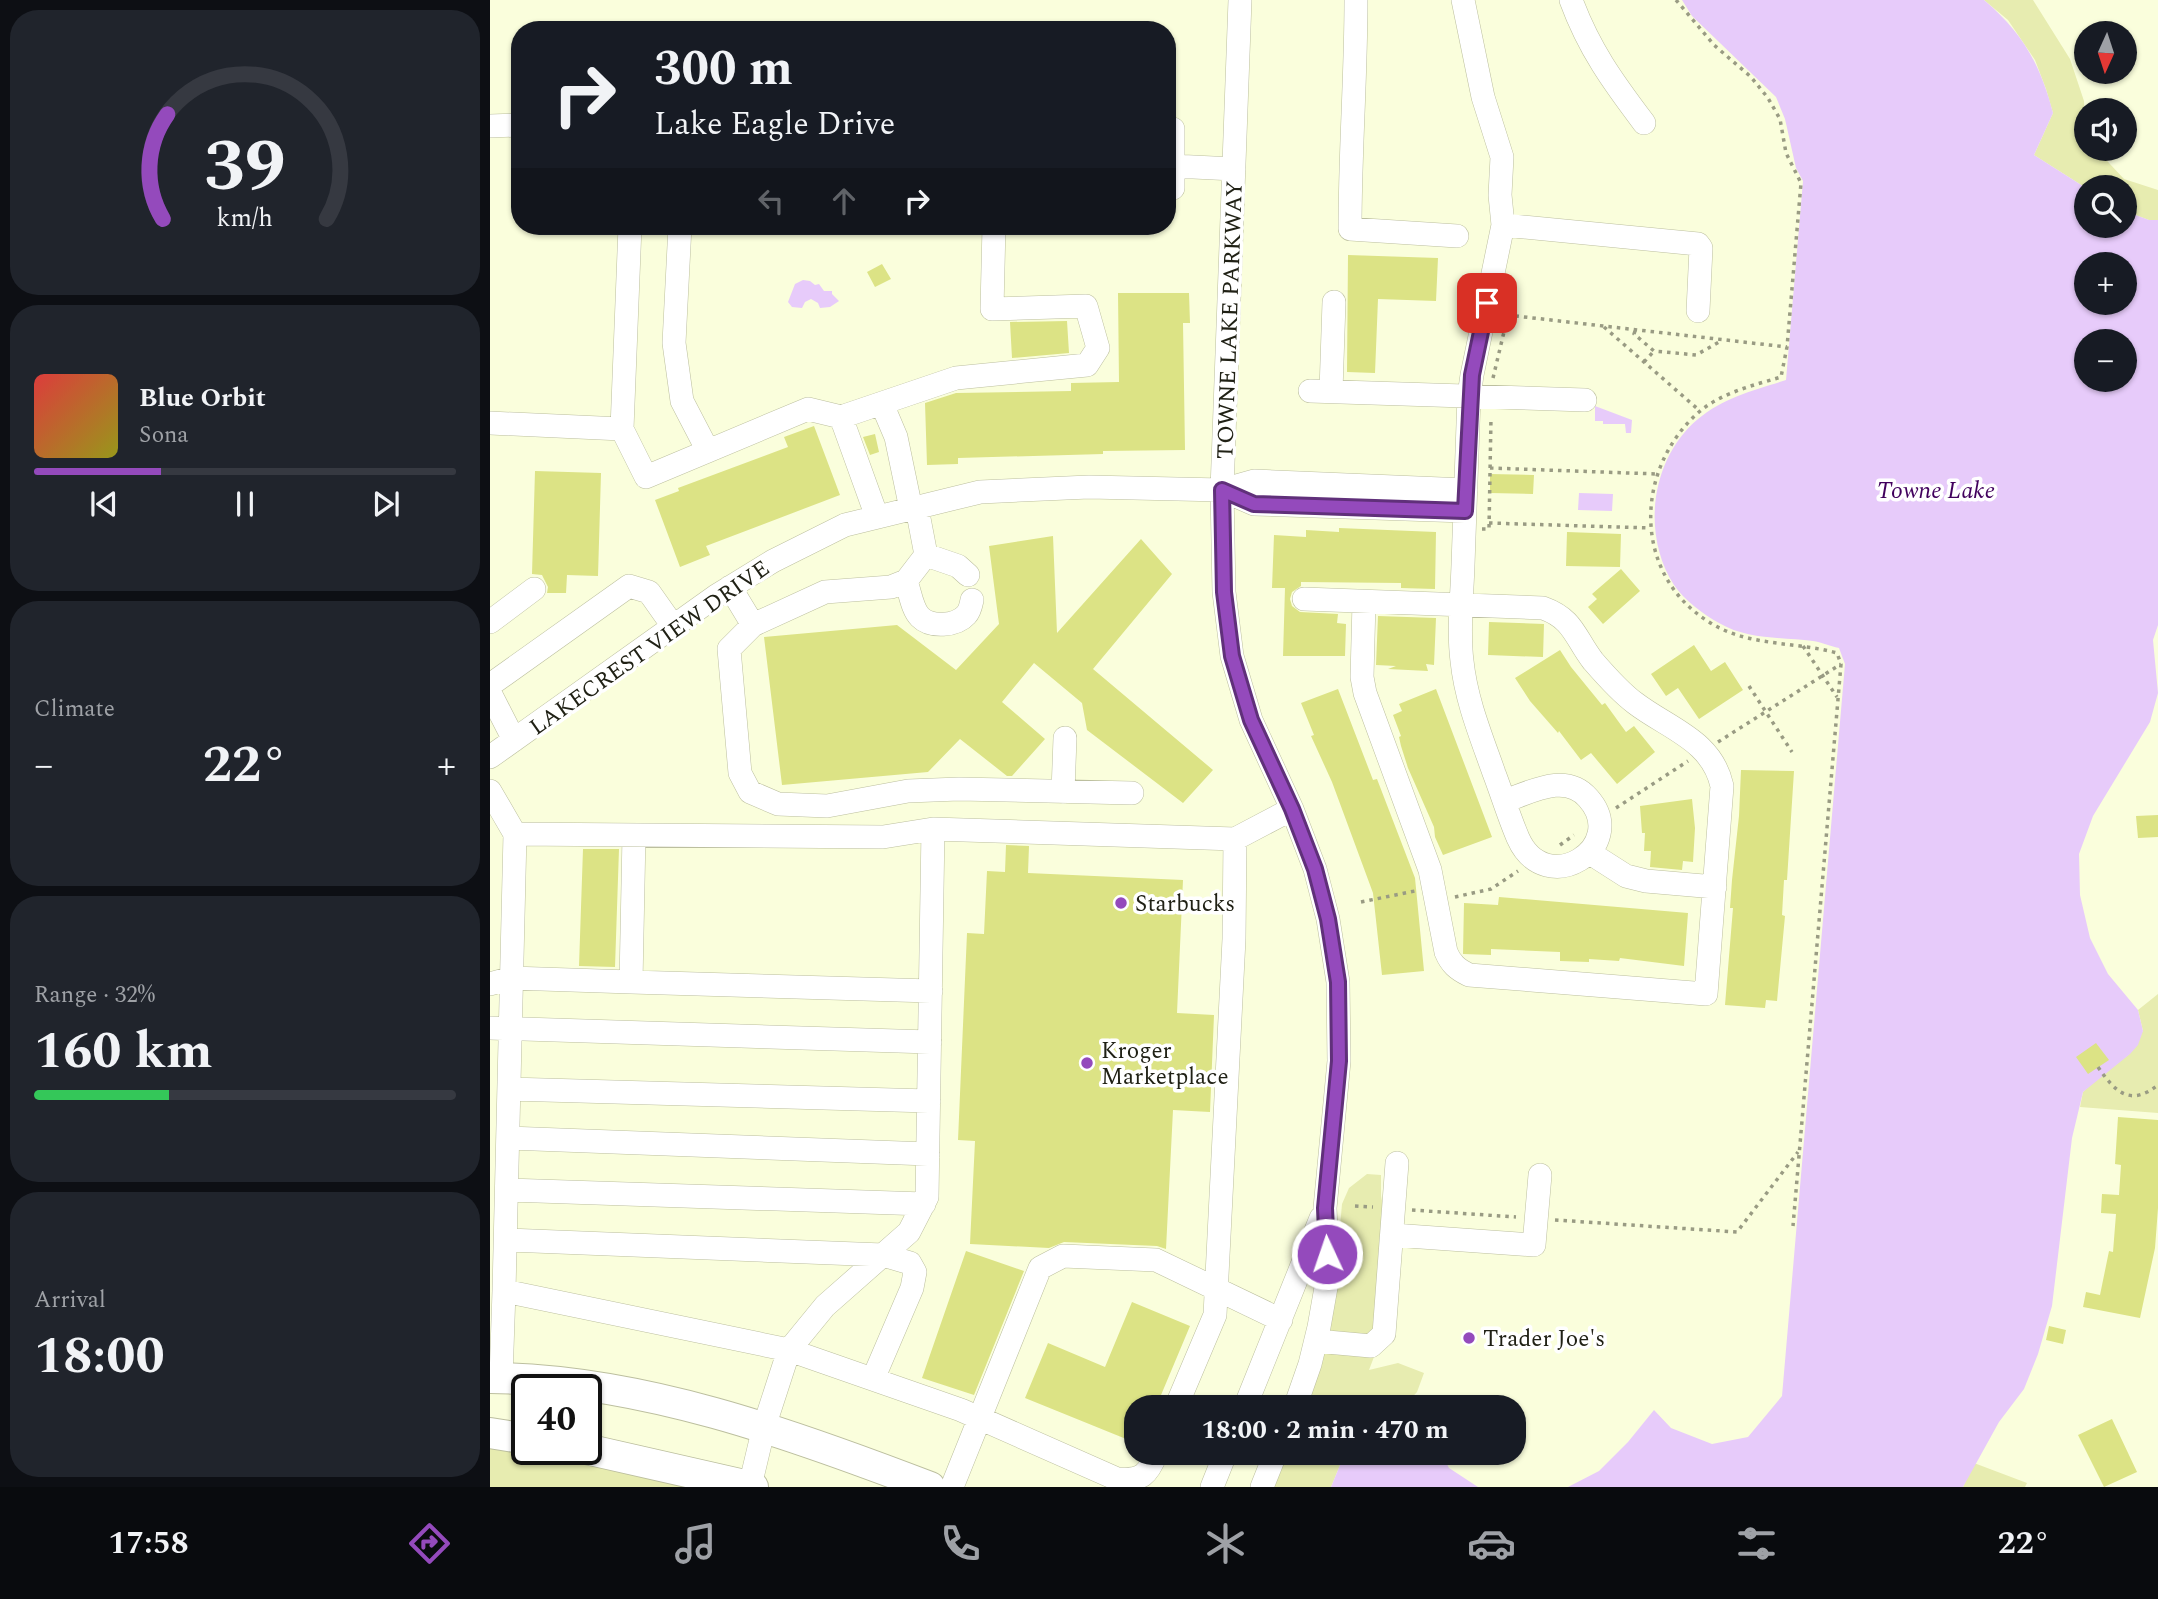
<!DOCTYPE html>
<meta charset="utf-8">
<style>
:root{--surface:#171b24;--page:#20242c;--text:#f1f3f6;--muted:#9ea1a6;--line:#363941;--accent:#944abc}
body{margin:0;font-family:Spectral,serif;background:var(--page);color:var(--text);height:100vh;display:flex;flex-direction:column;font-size:26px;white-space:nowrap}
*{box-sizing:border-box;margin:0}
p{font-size:23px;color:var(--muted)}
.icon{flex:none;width:38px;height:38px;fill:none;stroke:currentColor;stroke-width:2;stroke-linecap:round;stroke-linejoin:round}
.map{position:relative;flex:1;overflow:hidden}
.drawer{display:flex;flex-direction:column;gap:10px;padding:10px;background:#0d0f14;width:490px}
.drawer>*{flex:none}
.hud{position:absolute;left:21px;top:21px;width:665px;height:214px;border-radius:28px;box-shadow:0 2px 5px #0004;background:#171b24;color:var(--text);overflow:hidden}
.needle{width:46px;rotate:183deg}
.buttons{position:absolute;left:1584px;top:21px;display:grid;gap:14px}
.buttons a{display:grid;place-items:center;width:63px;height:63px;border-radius:50%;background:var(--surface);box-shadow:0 2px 5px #0004;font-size:35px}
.speed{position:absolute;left:21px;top:1374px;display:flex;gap:14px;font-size:35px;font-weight:700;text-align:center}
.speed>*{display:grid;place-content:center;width:91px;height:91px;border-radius:50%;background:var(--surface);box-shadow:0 2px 5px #0004;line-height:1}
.speed .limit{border:4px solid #111;border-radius:10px;background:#fff;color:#111}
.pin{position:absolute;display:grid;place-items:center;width:60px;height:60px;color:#fff;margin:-30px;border-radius:14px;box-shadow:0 4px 10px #0006}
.me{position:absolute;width:77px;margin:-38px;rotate:357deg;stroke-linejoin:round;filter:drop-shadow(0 0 5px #0008)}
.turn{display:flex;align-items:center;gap:24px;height:147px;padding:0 28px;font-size:32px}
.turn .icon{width:91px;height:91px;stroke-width:2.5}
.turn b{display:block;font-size:49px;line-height:60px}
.lanes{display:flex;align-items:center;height:66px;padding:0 28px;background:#0003;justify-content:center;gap:35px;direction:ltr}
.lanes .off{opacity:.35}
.big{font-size:52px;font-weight:700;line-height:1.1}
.drawer .card{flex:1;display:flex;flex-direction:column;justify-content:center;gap:10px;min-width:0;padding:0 24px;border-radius:28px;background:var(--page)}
.drawer .dial{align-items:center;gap:0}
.dial svg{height:182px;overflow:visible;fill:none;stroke:var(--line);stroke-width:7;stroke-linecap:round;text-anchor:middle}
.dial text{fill:var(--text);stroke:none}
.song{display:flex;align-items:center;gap:21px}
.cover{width:84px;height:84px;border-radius:10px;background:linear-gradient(135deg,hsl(0 70% 55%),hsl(60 70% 35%))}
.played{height:7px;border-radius:4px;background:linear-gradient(90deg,var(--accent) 30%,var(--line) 30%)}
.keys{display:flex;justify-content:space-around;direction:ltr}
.heat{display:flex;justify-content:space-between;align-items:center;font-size:38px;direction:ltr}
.charge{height:10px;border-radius:5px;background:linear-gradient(90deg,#34c759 32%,var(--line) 0)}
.trip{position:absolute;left:634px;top:1395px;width:402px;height:70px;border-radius:28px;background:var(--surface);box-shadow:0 2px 5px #0004;font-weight:700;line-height:70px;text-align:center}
.tabs{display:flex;height:112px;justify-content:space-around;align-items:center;background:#090b0e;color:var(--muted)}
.tabs .icon{width:49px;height:49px}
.tabs .on{color:var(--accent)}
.tabs b{font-size:32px;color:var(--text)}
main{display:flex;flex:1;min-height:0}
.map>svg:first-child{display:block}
.green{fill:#e7ecb0}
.water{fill:#e7cbfa;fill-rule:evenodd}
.building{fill:#dce385}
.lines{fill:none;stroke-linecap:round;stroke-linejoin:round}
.minor-casing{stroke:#bcbf9f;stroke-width:24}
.major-casing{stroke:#bcbf9f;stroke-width:32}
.path{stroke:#999b83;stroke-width:3.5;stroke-dasharray:3.5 5;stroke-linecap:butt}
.minor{stroke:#fff;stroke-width:23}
.major{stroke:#fff;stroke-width:30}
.route-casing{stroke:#60307a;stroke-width:18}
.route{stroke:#944abc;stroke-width:12}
.poi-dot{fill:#944abc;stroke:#fff;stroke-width:2.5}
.labels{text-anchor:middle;stroke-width:7;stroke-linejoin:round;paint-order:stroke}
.street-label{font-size:23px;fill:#202115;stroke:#fff}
.poi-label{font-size:23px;fill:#202115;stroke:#fff;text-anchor:start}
.water-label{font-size:24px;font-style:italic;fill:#41005d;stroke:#fff}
</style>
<main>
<section class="drawer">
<div class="card dial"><svg viewBox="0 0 100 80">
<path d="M14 69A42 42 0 1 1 86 69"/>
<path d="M14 69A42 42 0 0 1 16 23" stroke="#944abc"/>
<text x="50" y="56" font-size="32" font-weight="700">39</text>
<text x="50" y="72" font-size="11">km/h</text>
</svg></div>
<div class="card">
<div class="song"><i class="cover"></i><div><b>Blue Orbit</b><p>Sona</p></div></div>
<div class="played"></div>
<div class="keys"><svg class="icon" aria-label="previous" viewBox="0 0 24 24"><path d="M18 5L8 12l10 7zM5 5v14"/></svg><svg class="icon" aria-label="pause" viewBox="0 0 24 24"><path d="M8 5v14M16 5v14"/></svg><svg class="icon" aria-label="next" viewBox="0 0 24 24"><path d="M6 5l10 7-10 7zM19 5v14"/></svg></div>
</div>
<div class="card"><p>Climate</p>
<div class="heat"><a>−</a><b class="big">22°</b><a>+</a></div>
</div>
<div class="card"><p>Range · 32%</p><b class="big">160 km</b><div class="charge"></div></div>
<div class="card"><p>Arrival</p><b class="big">18:00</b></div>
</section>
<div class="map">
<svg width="1668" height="1487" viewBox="0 0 1668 1487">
<rect width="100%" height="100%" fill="#fafedc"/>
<!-- green -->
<path class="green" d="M 1494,0 L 1543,0 L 1580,59 L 1594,101 L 1596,149 L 1606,149 L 1634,179 L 1668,190 L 1668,220 L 1659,220 L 1635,211 L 1634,187 L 1596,188 L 1544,155 L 1563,113 L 1556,89 L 1545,60 L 1518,20 Z
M 1668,994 L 1668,1113 L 1590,1107 L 1593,1092 L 1653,1031 L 1648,1010 Z
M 877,1174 L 891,1175 L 891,1196 L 900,1240 L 898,1320 L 879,1370 L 908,1363 L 934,1373 L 927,1392 L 914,1406 L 898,1400 L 873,1407 L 815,1407 L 847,1261 L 852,1204 L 859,1188 Z
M 0,1446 L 95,1461 L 214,1487 L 0,1487 Z
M 797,1453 L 855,1453 L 841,1487 L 783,1487 Z
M 1484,1463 L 1537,1483 L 1535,1487 L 1473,1487 Z"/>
<!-- water -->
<path class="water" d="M 1192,0 L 1494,0 C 1533,33 1550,64 1563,113 L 1544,155 L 1596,188 L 1596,226 L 1634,226 L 1635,211 L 1659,220 L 1668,220 L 1668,625 L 1663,640 L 1668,693 L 1660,722 L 1603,816 L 1589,854 L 1590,895 L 1600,938 L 1618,974 L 1648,1010 L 1653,1031 L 1648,1045 L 1640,1054 L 1593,1092 L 1582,1138 L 1562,1306 L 1548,1354 L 1534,1389 L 1509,1422 L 1473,1487 L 1078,1487 L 1109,1471 L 1138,1442 L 1164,1410 L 1181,1428 L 1222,1444 L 1258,1437 L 1292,1396 L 1355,664 L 1349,648 C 1340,646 1331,642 1323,641 C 1291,637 1258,640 1229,623 C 1213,614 1194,600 1184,585 C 1151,534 1161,458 1208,419 C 1234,397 1265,390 1296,380 L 1313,181 L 1306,168 L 1295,119 L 1286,97 L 1202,16 ZM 1596,264 L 1634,264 L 1634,303 L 1596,303 ZM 1596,341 L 1634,341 L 1634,380 L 1596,380 Z
M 313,280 L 320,281 L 325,285 L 329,284 L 334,291 L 342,291 L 342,294 L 349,301 L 340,307 L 330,308 L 328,303 L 321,299 L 315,302 L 312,308 L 302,307 L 298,302 L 305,284 Z
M 1105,406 L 1142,420 L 1141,433 L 1136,433 L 1135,424 L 1113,424 L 1113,421 L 1105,421 Z
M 1089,493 L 1123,494 L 1122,511 L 1088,510 Z
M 855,1453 L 951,1453 L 959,1468 L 988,1487 L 841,1487 Z"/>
<!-- building -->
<path class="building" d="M 858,255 L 948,258 L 946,301 L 888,299 L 885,373 L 857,372 Z
M 392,264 L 401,279 L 385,287 L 377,272 Z
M 628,293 L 699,293 L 700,323 L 693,323 L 695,450 L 613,451 L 613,454 L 468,458 L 468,464 L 437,465 L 435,403 L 466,393 L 581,391 L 581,383 L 629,382 Z
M 577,321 L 579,353 L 522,358 L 520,322 Z
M 324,426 L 350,495 L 216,546 L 220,555 L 190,567 L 165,500 L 189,491 L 188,488 L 298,447 L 294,437 Z
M 385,434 L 389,452 L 380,455 L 373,437 Z
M 45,471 L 111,473 L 108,576 L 77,575 L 76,593 L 57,593 L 58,587 L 52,575 L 42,574 Z
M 1000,474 L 1044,475 L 1043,494 L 1000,493 Z
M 849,528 L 946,532 L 945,589 L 911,588 L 911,583 L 811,582 L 811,586 L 802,592 L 800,599 L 802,606 L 810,612 L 848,614 L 847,623 L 856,624 L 855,656 L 793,656 L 795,588 L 782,588 L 784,535 L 816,537 L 816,530 L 849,532 Z
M 1077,532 L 1131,534 L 1130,567 L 1076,566 Z
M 563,536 L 567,633 L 651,539 L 682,574 L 603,669 L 723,770 L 693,803 L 597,730 L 592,703 L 544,663 L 512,702 L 555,739 L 522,776 L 517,776 L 470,739 L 438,772 L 292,785 L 274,637 L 407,625 L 466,670 L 509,624 L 499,546 Z
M 1131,569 L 1150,591 L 1113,624 L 1098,607 L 1107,599 L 1102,594 Z
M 888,616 L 946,618 L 944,665 L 936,664 L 938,671 L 898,669 L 906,666 L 886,665 Z
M 999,622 L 1054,624 L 1053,657 L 998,655 Z
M 1204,645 L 1221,671 L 1235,662 L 1253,690 L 1209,719 L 1188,688 L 1176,696 L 1161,674 Z
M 1070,650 L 1081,667 L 1112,705 L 1115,703 L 1136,732 L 1144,726 L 1165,752 L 1127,784 L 1101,753 L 1091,760 L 1069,731 L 1068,733 L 1040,701 L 1025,678 Z
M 848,689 L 883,780 L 887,779 L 925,878 L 934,971 L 892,975 L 883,893 L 842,782 L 821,736 L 824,735 L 811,703 Z
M 946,689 L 1002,837 L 953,855 L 945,837 L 944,827 L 918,768 L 911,746 L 909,737 L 911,736 L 903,715 L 912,711 L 909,704 Z
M 1251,770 L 1304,771 L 1297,880 L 1294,880 L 1292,915 L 1295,916 L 1287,1001 L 1276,1000 L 1275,1008 L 1235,1005 L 1243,908 L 1240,908 L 1242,880 L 1249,816 Z
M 1202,799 L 1205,828 L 1203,862 L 1193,861 L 1192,870 L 1160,867 L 1161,851 L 1154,851 L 1155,833 L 1152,833 L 1150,806 Z
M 1668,815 L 1668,837 L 1648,838 L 1646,816 Z
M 516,845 L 539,846 L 538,873 L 693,880 L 687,1013 L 724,1015 L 720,1112 L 683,1110 L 676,1249 L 667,1246 L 574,1242 L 559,1248 L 480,1244 L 485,1141 L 468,1140 L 477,933 L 494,934 L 497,871 L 515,872 Z
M 93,849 L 129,849 L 125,967 L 89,966 Z
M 1009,897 L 1198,913 L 1194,966 L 1130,958 L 1129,961 L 1099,959 L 1099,962 L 1070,961 L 1070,952 L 1001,949 L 1001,955 L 973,954 L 974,903 L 1008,905 Z
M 1606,1043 L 1619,1060 L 1598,1074 L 1586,1057 Z
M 1628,1117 L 1668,1120 L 1668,1208 L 1665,1248 L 1650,1318 L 1593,1307 L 1596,1292 L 1610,1295 L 1619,1251 L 1623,1252 L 1626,1214 L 1611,1213 L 1612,1194 L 1629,1195 L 1631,1165 L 1625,1164 Z
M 476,1251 L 534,1271 L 484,1395 L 432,1378 Z
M 642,1302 L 700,1326 L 666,1407 L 646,1407 L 646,1443 L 535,1398 L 558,1343 L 615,1367 Z
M 1559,1326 L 1576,1330 L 1573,1344 L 1556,1340 Z
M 1622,1419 L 1647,1472 L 1614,1487 L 1588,1435 Z"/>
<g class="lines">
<!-- minor casing -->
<g class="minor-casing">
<path id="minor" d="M 750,0 L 732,490 L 734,592 L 742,656 L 761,720 L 802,809 L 825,869 L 838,919 L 848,982 L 849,1061 L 835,1208 L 838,1276 L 829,1327 L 820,1364 L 805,1407
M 866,0 C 866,76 860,152 860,229 L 967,236
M 973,0 L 993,97 L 1012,157 L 1010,195 L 1013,225 L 982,375 L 979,396 C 977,452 975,509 973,565 C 972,597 968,630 972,661 C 976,700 991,736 1004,773 C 1012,794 1019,817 1028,838 C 1056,901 1141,846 1098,798 C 1076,772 1041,792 1015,801
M 1081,0 C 1099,49 1123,82 1154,123
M 0,126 L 30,125
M 677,129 L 683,129 L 683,188 L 677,188
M 683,166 L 744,169
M 1013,225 L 1208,244 L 1211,248 L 1208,311
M 190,226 L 184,343 L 192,401 L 218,451
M 820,391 L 1095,400
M 841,391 L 844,302
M 392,404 L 406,437 L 421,509
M 351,417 L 387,517
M 0,423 L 132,429 L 156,477 L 318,409 L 351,417 L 466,378 L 597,365 L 608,348 L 596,306 L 502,309 L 504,226
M 132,429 L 140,226
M 732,490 L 764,504 L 975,511
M 427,508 L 436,555 L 416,581 L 401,587 L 335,592 L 263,625 L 239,649 L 250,773 L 260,792 L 288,804 L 337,806 L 418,791 L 469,789 L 642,793
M 436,555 L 468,566 L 478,575
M 416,581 C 420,592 422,609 430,617 C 441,628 466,626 476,615 C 480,611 481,605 482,600
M 240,587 L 263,625
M 814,599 L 1053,608 C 1084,619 1085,638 1103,661 C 1116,676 1130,692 1145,703 C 1179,729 1222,740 1232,786 L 1216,994 L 979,975 C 967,969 961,964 956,952 L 940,870 L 875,693 L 872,677 L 874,602
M 0,622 L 44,589
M 0,685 L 139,586 L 159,592 L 183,626
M 0,693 L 24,740
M 0,757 L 226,596 L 283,561 L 355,525 L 490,492 L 599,487 L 732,490 L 764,481 L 976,490
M 0,791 L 25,834 L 393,837 L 443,829
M 573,792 L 575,738
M 1100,853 L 1136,876 L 1156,881 L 1225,887
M 141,982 L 441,991
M 0,984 L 21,978 L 141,982 L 144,835
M 0,1028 L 440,1042
M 19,1089 L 439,1101
M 18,1138 L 438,1154
M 17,1190 L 434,1204
M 903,1235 L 1044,1245 L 1050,1175
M 16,1240 L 393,1255 L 420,1263 L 425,1272 L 422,1288 L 383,1379
M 14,1291 L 25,834
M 826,1341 L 881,1346 L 894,1334 L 907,1163
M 11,1378 L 14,1291 L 299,1350 L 471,1410 L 627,1479 C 652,1481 658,1475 667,1452
M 686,1407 L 725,1315 L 744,939 L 745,839
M 755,1407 L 831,1218
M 260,1486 L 274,1427 L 299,1350 L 335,1306 L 419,1232 L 437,1197 L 443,829 L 745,839 L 802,809
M 462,1487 L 550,1268 L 573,1256 L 666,1260 L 791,1320
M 722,1487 L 736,1452
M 772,1487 L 786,1452"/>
</g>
<!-- major casing -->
<g class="major-casing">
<path id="major" d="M 0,1378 C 150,1379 302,1434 440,1487
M 0,1433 L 37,1439
M 96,1449 L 263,1487"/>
</g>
<!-- path -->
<path class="path" d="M 1186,0 L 1224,45 L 1261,77 L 1278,98 L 1290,119 L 1296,153 L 1311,183 L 1297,347 L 1291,377 C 1264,385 1231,393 1209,412 C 1144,469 1142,574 1219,622 C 1258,647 1304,641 1347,653 L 1351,664 L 1303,1226
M 1017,315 L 1297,347
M 1114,327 L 1210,411
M 1145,331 L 1144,334 L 1164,351 L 1206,355 L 1231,341
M 1154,362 L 1164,351
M 1003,378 L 1018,315
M 1000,468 L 1167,474
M 999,523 L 1160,528
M 992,529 L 999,529 L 1001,417
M 1313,646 L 1347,697
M 1259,686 L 1302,752
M 1228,742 L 1351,664
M 1126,808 L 1198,761
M 1070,845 L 1084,835
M 965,897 L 1001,889 L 1028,871
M 871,902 L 925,891
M 1608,1067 C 1625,1092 1640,1107 1668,1085
M 865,1206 L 883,1207
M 922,1210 L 1026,1217
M 1065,1220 L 1247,1232 L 1308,1152"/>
<!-- minor -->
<use href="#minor" class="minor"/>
<!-- major -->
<use href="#major" class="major"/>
</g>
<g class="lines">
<!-- route casing -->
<g class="route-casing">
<path id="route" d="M 837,1254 L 835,1208 L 849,1061 L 848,982 L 838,919 L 825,869 L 802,809 L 761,720 L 742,656 L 734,592 L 732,490 L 764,504 L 975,511 L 982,375 L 997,303"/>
</g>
<!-- route -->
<use href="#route" class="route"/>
</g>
<!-- markers -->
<g class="poi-dot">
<circle cx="631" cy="903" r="7"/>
<circle cx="597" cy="1063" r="7"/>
<circle cx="979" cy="1338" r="7"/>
</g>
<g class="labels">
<!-- street labels -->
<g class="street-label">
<text transform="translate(739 320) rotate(-88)" y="8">TOWNE LAKE PARKWAY</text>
<text transform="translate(159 647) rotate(-35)" y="8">LAKECREST VIEW DRIVE</text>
</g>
<!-- poi labels -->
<g class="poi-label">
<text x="645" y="911">Starbucks</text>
<text x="611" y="1058">Kroger<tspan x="611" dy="26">Marketplace</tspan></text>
<text x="993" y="1346">Trader Joe's</text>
</g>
<!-- water labels -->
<g class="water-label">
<text x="1446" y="498">Towne Lake</text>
</g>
</g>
</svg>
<div class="buttons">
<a><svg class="needle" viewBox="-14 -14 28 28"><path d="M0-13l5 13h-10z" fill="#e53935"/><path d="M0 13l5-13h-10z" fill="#9ea1a6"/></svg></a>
<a><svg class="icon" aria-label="sound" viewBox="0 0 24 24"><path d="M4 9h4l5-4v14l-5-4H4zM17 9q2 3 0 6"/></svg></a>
<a><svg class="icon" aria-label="search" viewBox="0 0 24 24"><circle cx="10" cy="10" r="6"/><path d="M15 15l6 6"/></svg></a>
<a>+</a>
<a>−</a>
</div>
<div class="speed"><div class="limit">40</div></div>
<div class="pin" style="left:997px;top:303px;background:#d93025"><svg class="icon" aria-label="arrive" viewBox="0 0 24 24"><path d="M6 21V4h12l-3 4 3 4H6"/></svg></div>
<svg class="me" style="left:837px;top:1254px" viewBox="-20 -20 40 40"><circle r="17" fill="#944abc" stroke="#fff" stroke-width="3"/><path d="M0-11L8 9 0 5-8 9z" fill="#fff"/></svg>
<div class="trip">18:00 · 2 min · 470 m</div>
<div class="hud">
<div class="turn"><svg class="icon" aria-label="right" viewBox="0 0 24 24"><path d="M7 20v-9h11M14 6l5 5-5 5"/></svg><div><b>300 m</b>Lake Eagle Drive</div></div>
<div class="lanes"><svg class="icon off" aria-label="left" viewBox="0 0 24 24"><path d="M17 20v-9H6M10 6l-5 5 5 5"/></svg><svg class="icon off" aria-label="ahead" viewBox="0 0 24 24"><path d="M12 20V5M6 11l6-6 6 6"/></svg><svg class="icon" aria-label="right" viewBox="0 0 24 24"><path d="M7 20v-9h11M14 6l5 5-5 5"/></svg></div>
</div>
</div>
</main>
<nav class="tabs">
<b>17:58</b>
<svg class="icon on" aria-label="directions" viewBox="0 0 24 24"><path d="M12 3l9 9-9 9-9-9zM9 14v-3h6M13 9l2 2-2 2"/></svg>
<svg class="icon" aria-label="music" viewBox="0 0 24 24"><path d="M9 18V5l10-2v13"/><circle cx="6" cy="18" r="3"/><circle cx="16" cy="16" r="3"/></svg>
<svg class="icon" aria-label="phone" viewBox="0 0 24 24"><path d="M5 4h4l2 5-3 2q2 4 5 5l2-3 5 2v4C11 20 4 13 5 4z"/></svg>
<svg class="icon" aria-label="climate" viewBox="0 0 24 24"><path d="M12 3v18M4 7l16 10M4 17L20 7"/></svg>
<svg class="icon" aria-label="car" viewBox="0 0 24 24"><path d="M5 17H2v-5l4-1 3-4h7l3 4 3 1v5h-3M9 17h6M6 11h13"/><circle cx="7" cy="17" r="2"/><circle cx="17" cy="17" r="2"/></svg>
<svg class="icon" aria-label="filters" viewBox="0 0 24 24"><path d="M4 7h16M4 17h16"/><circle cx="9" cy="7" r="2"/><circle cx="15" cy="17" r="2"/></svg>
<b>22°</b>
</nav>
